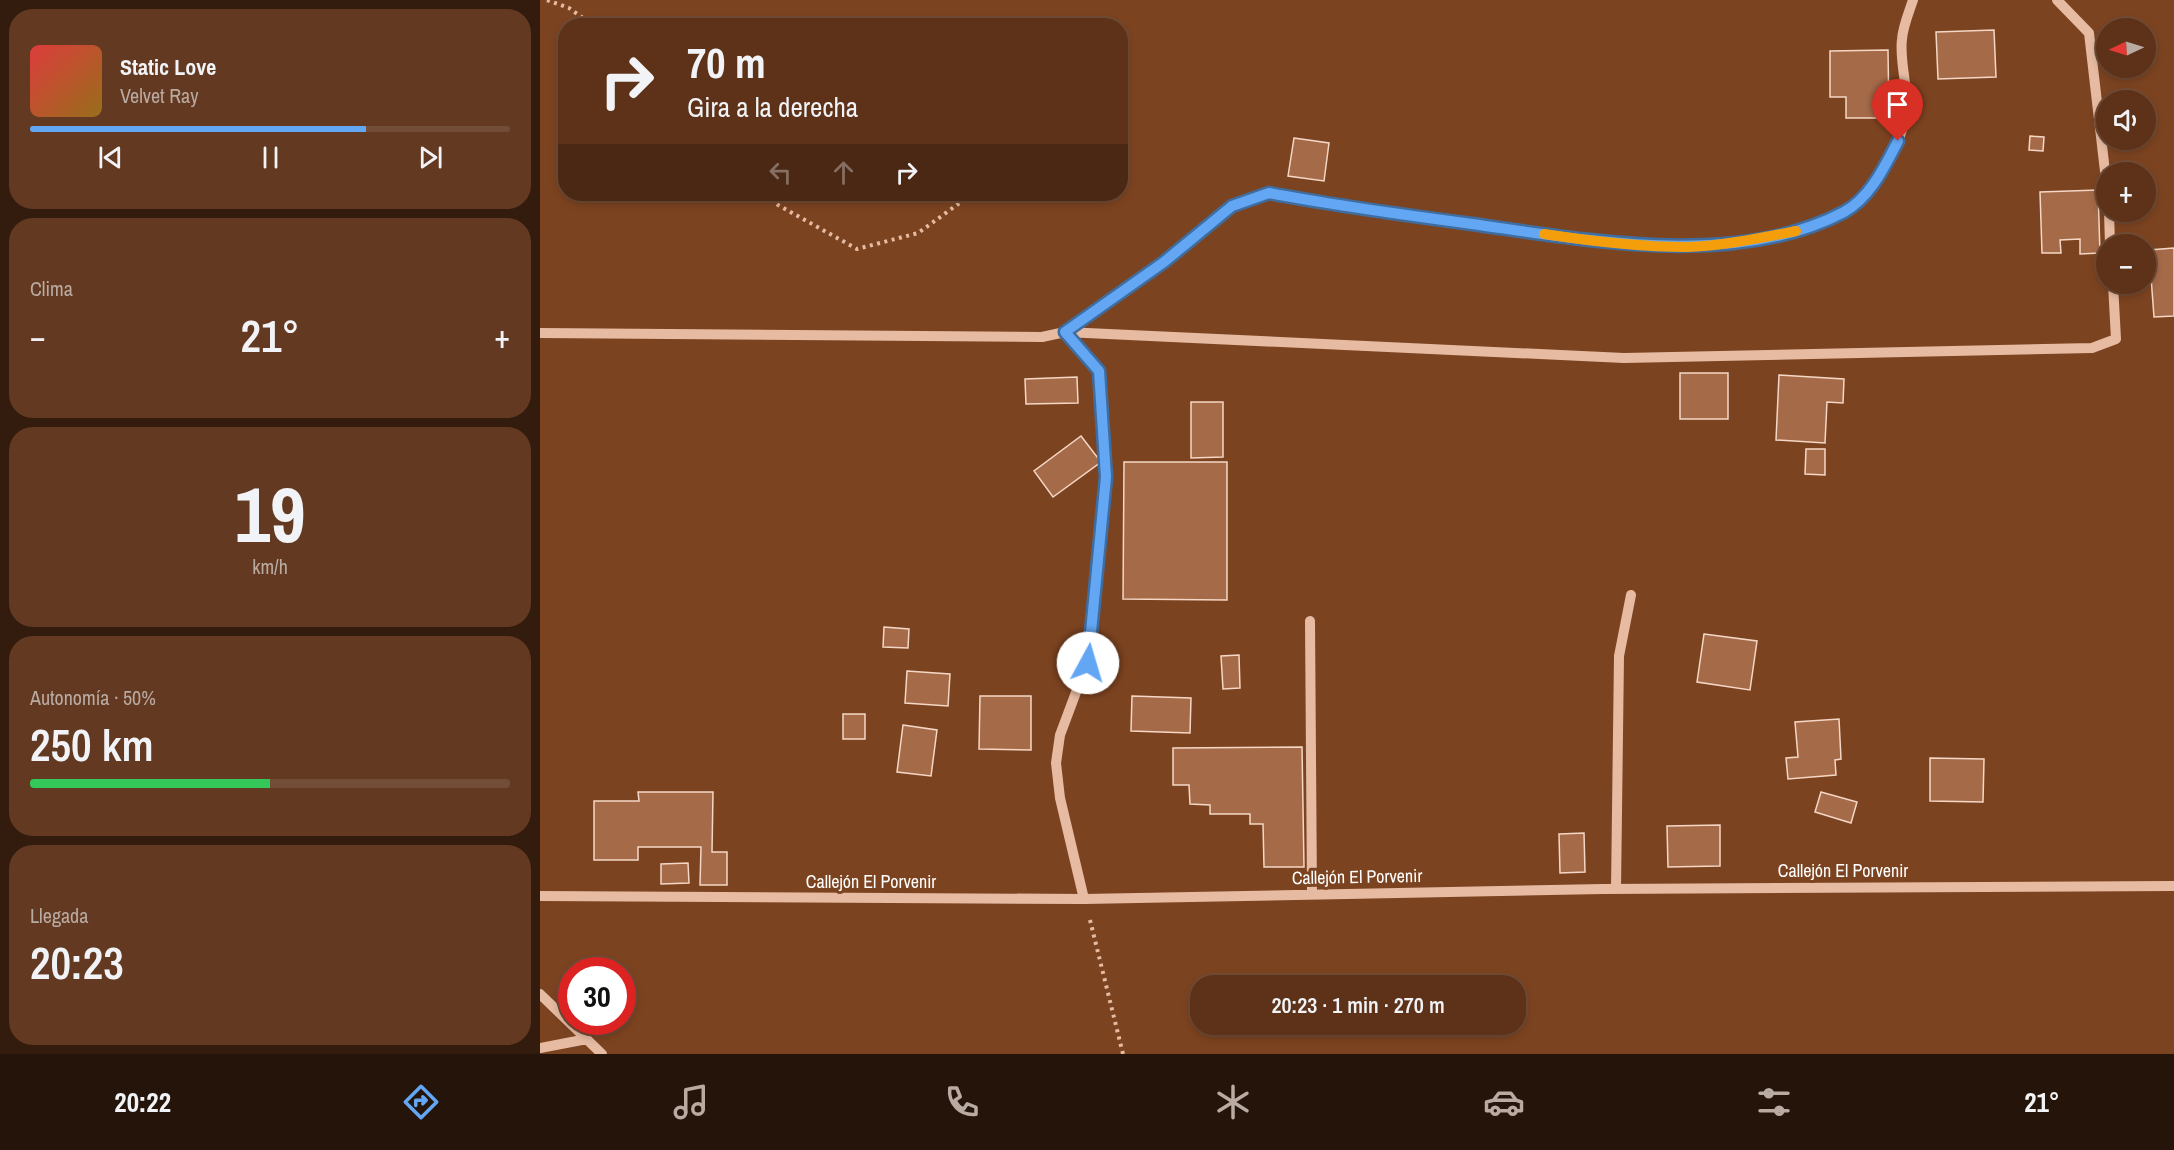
<!DOCTYPE html>
<html lang="es">
<meta charset="utf-8">
<style>
:root{--surface:#5d3218;--page:#633a21;--text:#f1f3f6;--muted:#b9aaa2;--line:#724d37;--accent:#63a7f4}
body{margin:0;font-family:"Archivo Narrow",sans-serif;background:var(--page);color:var(--text);height:100vh;display:flex;flex-direction:column;font-size:22px;white-space:nowrap}
*{box-sizing:border-box;margin:0}
p{font-size:20px;color:var(--muted)}
.icon{flex:none;width:33px;height:33px;fill:none;stroke:currentColor;stroke-width:2;stroke-linecap:round;stroke-linejoin:round}
.map{position:relative;flex:1;overflow:hidden}
.sheet{display:flex;flex-direction:column;gap:9px;padding:9px;background:#331c0d;width:540px}
.sheet>*{flex:none}
.hud{position:absolute;left:18px;top:18px;width:570px;height:183px;border-radius:24px;box-shadow:0 3px 9px #0003,0 0 0 2px var(--line);background:#5d3218;color:var(--text);overflow:hidden}
.needle{width:39px;rotate:266deg}
.buttons{position:absolute;left:1556px;top:18px;display:grid;gap:12px}
.buttons a{display:grid;place-items:center;width:60px;height:60px;border-radius:50%;background:var(--surface);box-shadow:0 3px 9px #0003,0 0 0 2px var(--line);font-size:30px}
.speed{position:absolute;left:18px;top:957px;display:flex;gap:12px;font-size:30px;font-weight:700;text-align:center}
.speed>*{display:grid;place-content:center;width:78px;height:78px;border-radius:50%;background:var(--surface);box-shadow:0 3px 9px #0003,0 0 0 2px var(--line);line-height:1}
.speed .limit{border:9px solid #d22;background:#fff;color:#111}
.pin{position:absolute;display:grid;place-items:center;width:51px;height:51px;color:#fff;margin:-62px -26px;border-radius:50% 50% 50% 0;rotate:-45deg;box-shadow:0 0 6px #0007}
.pin .icon{rotate:45deg}
.me{position:absolute;width:66px;margin:-33px;rotate:6deg;stroke-linejoin:round;filter:drop-shadow(0 0 4px #0008)}
.turn{display:flex;align-items:center;gap:21px;height:126px;padding:0 30px;font-size:27px}
.turn .icon{width:78px;height:78px;stroke-width:2.5}
.turn b{display:block;font-size:42px;line-height:51px}
.lanes{display:flex;align-items:center;height:57px;padding:0 30px;background:#0003;justify-content:center;gap:30px;direction:ltr}
.lanes .off{opacity:.35}
.big{font-size:45px;font-weight:600;line-height:1.1}
.sheet .widget{flex:1;display:flex;flex-direction:column;justify-content:center;gap:9px;min-width:0;padding:0 21px;border-radius:24px;background:var(--page)}
.sheet .dial{align-items:center;gap:0}
.dial b{font-size:78px;line-height:1}
.song{display:flex;align-items:center;gap:18px}
.cover{width:72px;height:72px;border-radius:9px;background:linear-gradient(135deg,hsl(0 70% 55%),hsl(40 70% 35%))}
.played{height:6px;border-radius:3px;background:linear-gradient(90deg,var(--accent) 70%,var(--line) 70%)}
.keys{display:flex;justify-content:space-around;direction:ltr}
.heat{display:flex;justify-content:space-between;align-items:center;font-size:33px;direction:ltr}
.charge{height:9px;border-radius:4px;background:linear-gradient(90deg,#34c759 50%,var(--line) 0)}
.trip{position:absolute;left:650px;top:975px;width:336px;height:60px;border-radius:24px;background:var(--surface);box-shadow:0 3px 9px #0003,0 0 0 2px var(--line);font-weight:600;line-height:60px;text-align:center}
.dock{display:flex;height:96px;justify-content:space-around;align-items:center;background:#25140a;color:var(--muted)}
.dock .icon{width:42px;height:42px}
.dock .on{color:var(--accent)}
.dock b{font-size:27px;color:var(--text)}
main{display:flex;flex:1;min-height:0}
.map>svg:first-child{display:block}
.building{fill:#a56a48;stroke:#f5d7c6;stroke-width:1.5}
.lines{fill:none;stroke-linecap:round;stroke-linejoin:round}
.path{stroke:#e6bba2;stroke-width:4;stroke-dasharray:3 4.5;stroke-linecap:butt}
.minor{stroke:#e6bba2;stroke-width:10}
.route-casing{stroke:#406d9f;stroke-width:15}
.route{stroke:#63a7f4;stroke-width:10}
.slow{stroke:#f59e0b;stroke-width:10}
.labels{text-anchor:middle;stroke-width:6;stroke-linejoin:round;paint-order:stroke}
.street-label{font-size:18px;fill:#fff;stroke:#7c4320}
</style>
<main>
<section class="sheet">
<div class="widget">
<div class="song"><i class="cover"></i><div><b>Static Love</b><p>Velvet Ray</p></div></div>
<div class="played"></div>
<div class="keys"><svg class="icon" aria-label="previous" viewBox="0 0 24 24"><path d="M18 5L8 12l10 7zM5 5v14"/></svg><svg class="icon" aria-label="pause" viewBox="0 0 24 24"><path d="M8 5v14M16 5v14"/></svg><svg class="icon" aria-label="next" viewBox="0 0 24 24"><path d="M6 5l10 7-10 7zM19 5v14"/></svg></div>
</div>
<div class="widget"><p>Clima</p>
<div class="heat"><a>−</a><b class="big">21°</b><a>+</a></div>
</div>
<div class="widget dial"><b>19</b><p>km/h</p></div>
<div class="widget"><p>Autonomía · 50%</p><b class="big">250 km</b><div class="charge"></div></div>
<div class="widget"><p>Llegada</p><b class="big">20:23</b></div>
</section>
<div class="map">
<svg width="1634" height="1054" viewBox="0 0 1634 1054">
<rect width="100%" height="100%" fill="#7c4320"/>
<!-- building -->
<path class="building" d="M 1454,30 L 1456,77 L 1398,79 L 1396,32 Z
M 1348,50 L 1349,118 L 1306,118 L 1306,97 L 1290,97 L 1290,51 Z
M 1490,136 L 1504,137 L 1503,151 L 1489,150 Z
M 754,138 L 789,143 L 784,181 L 748,176 Z
M 1558,190 L 1560,253 L 1540,254 L 1540,239 L 1520,240 L 1521,253 L 1502,253 L 1500,192 Z
M 1634,248 L 1634,316 L 1614,317 L 1609,250 Z
M 1140,373 L 1188,373 L 1188,419 L 1140,419 Z
M 1239,375 L 1304,379 L 1303,403 L 1287,402 L 1285,443 L 1236,440 Z
M 537,377 L 538,403 L 486,404 L 485,379 Z
M 651,402 L 683,402 L 683,457 L 651,458 Z
M 541,436 L 561,462 L 513,497 L 494,471 Z
M 1266,449 L 1285,449 L 1285,475 L 1265,474 Z
M 584,462 L 687,462 L 687,600 L 583,599 Z
M 344,627 L 369,629 L 368,648 L 343,647 Z
M 1164,634 L 1217,641 L 1210,690 L 1157,682 Z
M 699,655 L 700,688 L 683,689 L 681,656 Z
M 367,671 L 410,674 L 408,706 L 365,703 Z
M 440,696 L 491,696 L 491,750 L 439,749 Z
M 592,696 L 651,698 L 650,733 L 591,731 Z
M 303,714 L 325,714 L 325,739 L 303,739 Z
M 1299,719 L 1301,759 L 1295,760 L 1296,775 L 1248,779 L 1246,758 L 1258,757 L 1255,722 Z
M 363,725 L 397,730 L 391,776 L 357,772 Z
M 762,747 L 764,867 L 724,867 L 723,824 L 710,824 L 710,814 L 670,814 L 670,805 L 650,804 L 649,785 L 633,785 L 633,748 Z
M 1390,758 L 1444,759 L 1443,802 L 1390,801 Z
M 98,792 L 173,792 L 172,852 L 187,852 L 187,885 L 160,885 L 161,847 L 98,847 L 98,860 L 54,860 L 54,801 L 99,801 Z
M 1281,792 L 1317,802 L 1311,823 L 1275,812 Z
M 1180,825 L 1180,866 L 1128,867 L 1127,826 Z
M 1044,833 L 1045,872 L 1020,873 L 1019,834 Z
M 148,863 L 149,883 L 121,884 L 121,864 Z"/>
<g class="lines">
<!-- path -->
<path class="path" d="M 7,0 L 29,8 L 54,26
M 226,194 L 238,205 L 317,249 L 378,233 L 428,197 L 429,194
M 550,920 L 583,1054"/>
<!-- minor -->
<path class="minor" d="M 1517,0 L 1549,33 L 1566,180
M 1569,212 L 1570,244
M 0,333 L 502,337 L 525,332 L 1084,358 L 1552,348 L 1576,339 L 1573,284
M 770,621 L 772,894
M 1076,889 L 1079,656 L 1091,595
M 0,896 L 544,899 L 1063,889 L 1634,886
M 544,899 L 520,798 L 516,763 L 520,735 L 547,663 L 566,477 L 559,371 L 525,332 L 624,262 L 692,206 L 729,193 C 795,205 861,214 927,224 C 1031,238 1269,281 1339,179 C 1351,160 1363,134 1366,112 C 1369,88 1359,63 1362,39 C 1363,26 1369,12 1373,0
M 0,994 L 62,1054
M 0,1048 L 47,1039"/>
</g>
<g class="lines">
<!-- route casing -->
<g class="route-casing">
<path id="route" d="M 548,663 L 566,477 L 559,371 L 525,332 L 624,262 L 692,206 L 729,193 C 796,206 864,215 932,224 C 1047,240 1196,269 1304,212 C 1330,198 1345,166 1358,141"/>
</g>
<!-- route -->
<use href="#route" class="route"/>
<!-- slow -->
<path class="slow" d="M 1004,234 C 1050,241 1099,247 1146,247 C 1182,246 1220,238 1256,231"/>
</g>
<g class="labels">
<!-- street labels -->
<g class="street-label">
<text x="1303" y="877">Callejón El Porvenir</text>
<text transform="translate(817 877) rotate(-1)" y="6">Callejón El Porvenir</text>
<text x="331" y="888">Callejón El Porvenir</text>
</g>
</g>
</svg>
<div class="buttons">
<a><svg class="needle" viewBox="-14 -14 28 28"><path d="M0-13l5 13h-10z" fill="#e53935"/><path d="M0 13l5-13h-10z" fill="#b9aaa2"/></svg></a>
<a><svg class="icon" aria-label="sound" viewBox="0 0 24 24"><path d="M4 9h4l5-4v14l-5-4H4zM17 9q2 3 0 6"/></svg></a>
<a>+</a>
<a>−</a>
</div>
<div class="speed"><div class="limit">30</div></div>
<div class="pin" style="left:1358px;top:141px;background:#d93025"><svg class="icon" aria-label="arrive" viewBox="0 0 24 24"><path d="M6 21V4h12l-3 4 3 4H6"/></svg></div>
<svg class="me" style="left:548px;top:663px" viewBox="-20 -20 40 40"><circle r="19" fill="#fff"/><path d="M0-13L10 11 0 6-10 11z" fill="#63a7f4"/></svg>
<div class="trip">20:23 · 1 min · 270 m</div>
<div class="hud">
<div class="turn"><svg class="icon" aria-label="right" viewBox="0 0 24 24"><path d="M7 20v-9h11M14 6l5 5-5 5"/></svg><div><b>70 m</b>Gira a la derecha</div></div>
<div class="lanes"><svg class="icon off" aria-label="left" viewBox="0 0 24 24"><path d="M17 20v-9H6M10 6l-5 5 5 5"/></svg><svg class="icon off" aria-label="ahead" viewBox="0 0 24 24"><path d="M12 20V5M6 11l6-6 6 6"/></svg><svg class="icon" aria-label="right" viewBox="0 0 24 24"><path d="M7 20v-9h11M14 6l5 5-5 5"/></svg></div>
</div>
</div>
</main>
<nav class="dock">
<b>20:22</b>
<svg class="icon on" aria-label="directions" viewBox="0 0 24 24"><path d="M12 3l9 9-9 9-9-9zM9 14v-3h6M13 9l2 2-2 2"/></svg>
<svg class="icon" aria-label="music" viewBox="0 0 24 24"><path d="M9 18V5l10-2v13"/><circle cx="6" cy="18" r="3"/><circle cx="16" cy="16" r="3"/></svg>
<svg class="icon" aria-label="phone" viewBox="0 0 24 24"><path d="M5 4h4l2 5-3 2q2 4 5 5l2-3 5 2v4C11 20 4 13 5 4z"/></svg>
<svg class="icon" aria-label="climate" viewBox="0 0 24 24"><path d="M12 3v18M4 7l16 10M4 17L20 7"/></svg>
<svg class="icon" aria-label="car" viewBox="0 0 24 24"><path d="M5 17H2v-5l4-1 3-4h7l3 4 3 1v5h-3M9 17h6M6 11h13"/><circle cx="7" cy="17" r="2"/><circle cx="17" cy="17" r="2"/></svg>
<svg class="icon" aria-label="filters" viewBox="0 0 24 24"><path d="M4 7h16M4 17h16"/><circle cx="9" cy="7" r="2"/><circle cx="15" cy="17" r="2"/></svg>
<b>21°</b>
</nav>
